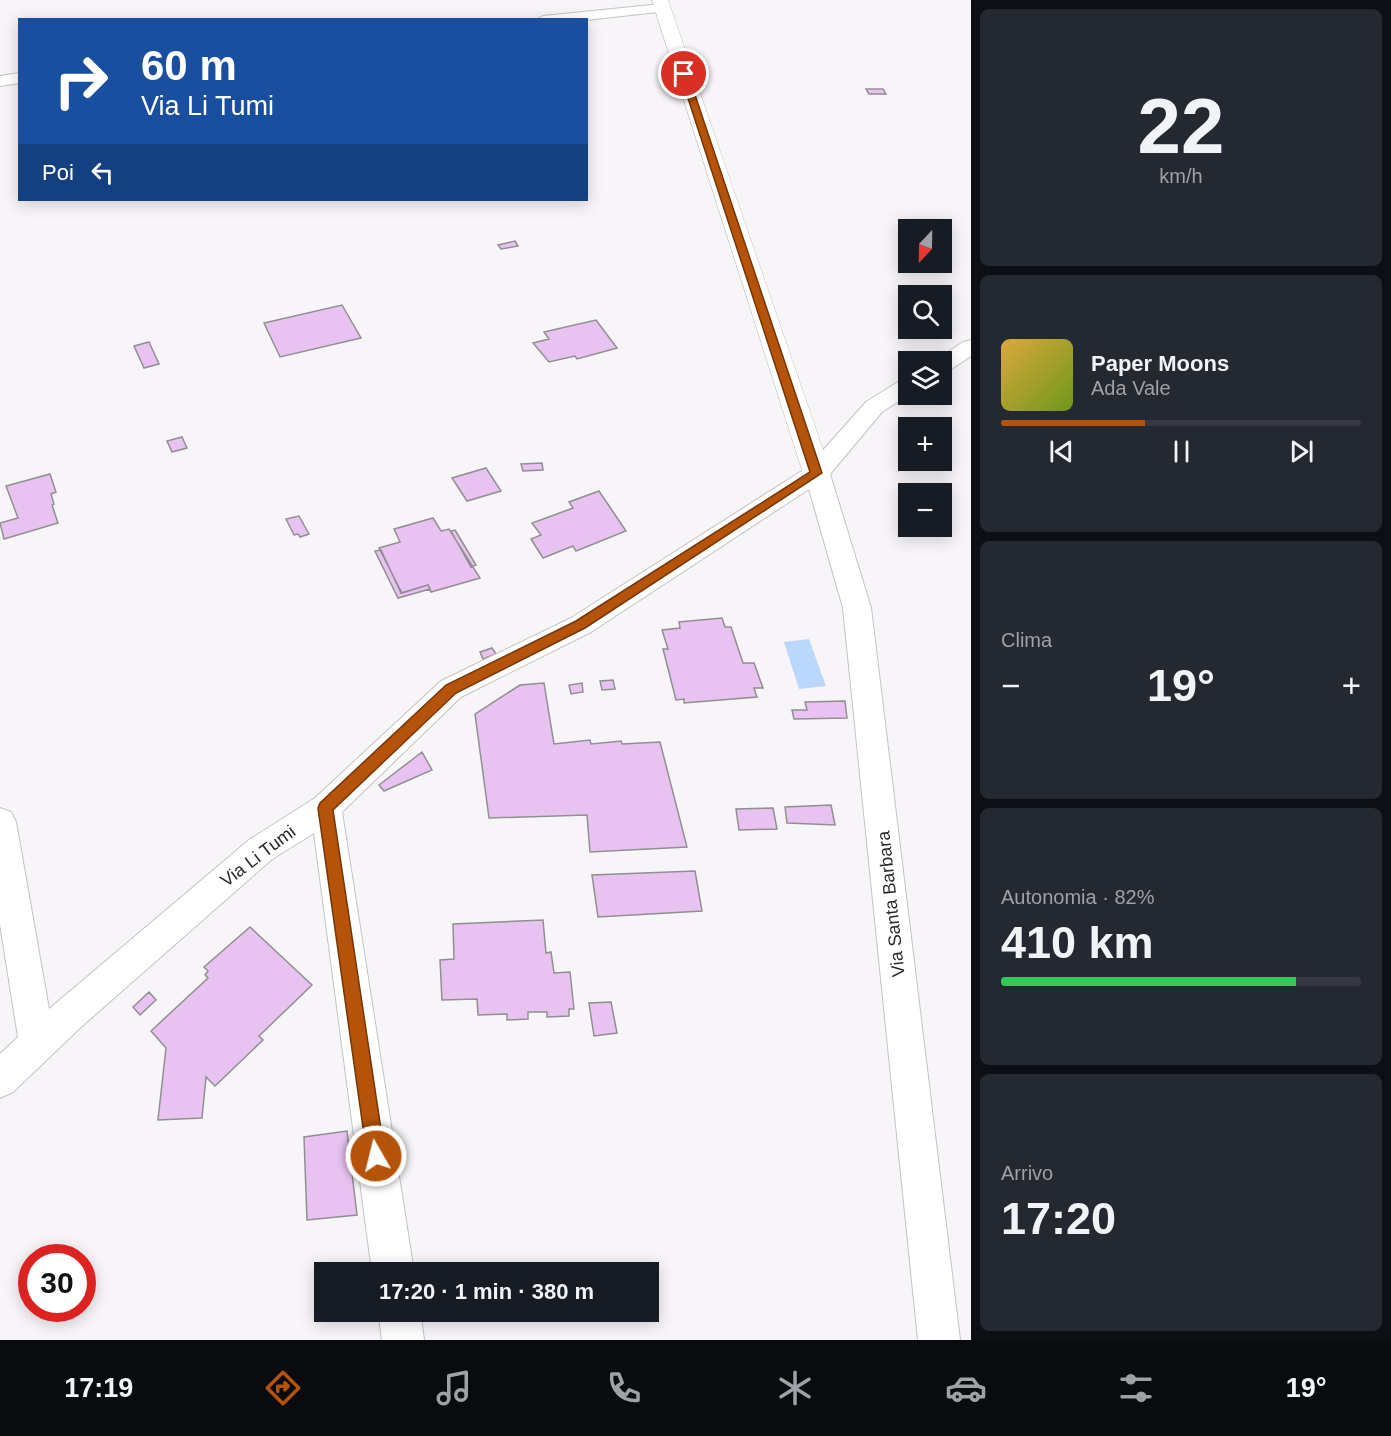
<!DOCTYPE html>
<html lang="it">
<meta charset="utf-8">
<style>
:root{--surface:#171b24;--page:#242831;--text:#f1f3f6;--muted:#9ea1a6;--line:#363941;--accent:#b45309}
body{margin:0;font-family:Arial,sans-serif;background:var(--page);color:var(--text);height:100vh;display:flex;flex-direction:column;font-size:22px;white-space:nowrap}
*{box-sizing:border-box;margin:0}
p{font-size:20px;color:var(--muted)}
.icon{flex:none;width:33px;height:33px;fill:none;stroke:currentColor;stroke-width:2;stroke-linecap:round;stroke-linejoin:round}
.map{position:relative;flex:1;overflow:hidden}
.details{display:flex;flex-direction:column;gap:9px;padding:9px;background:#0d0f14;width:420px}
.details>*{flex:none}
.hud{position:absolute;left:18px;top:18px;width:570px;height:183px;border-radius:0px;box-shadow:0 3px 15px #0003;background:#1a4fa0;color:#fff;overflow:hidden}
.needle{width:39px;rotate:202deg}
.fabs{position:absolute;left:898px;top:219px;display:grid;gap:12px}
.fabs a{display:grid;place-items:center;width:54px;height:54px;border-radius:0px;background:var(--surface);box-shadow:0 3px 15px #0003;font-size:30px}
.speed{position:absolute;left:18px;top:1244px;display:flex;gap:12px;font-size:30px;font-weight:700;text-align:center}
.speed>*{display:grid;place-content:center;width:78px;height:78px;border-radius:50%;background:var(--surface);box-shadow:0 3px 15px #0003;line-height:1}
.speed .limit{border:9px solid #d22;background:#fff;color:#111}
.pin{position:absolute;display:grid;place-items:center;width:51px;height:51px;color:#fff;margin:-26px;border:3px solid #fff;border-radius:50%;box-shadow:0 2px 6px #0007}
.me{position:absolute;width:66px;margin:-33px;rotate:352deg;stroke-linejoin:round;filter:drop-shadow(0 0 4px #0008)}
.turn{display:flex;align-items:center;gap:21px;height:126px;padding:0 24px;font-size:27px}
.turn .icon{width:78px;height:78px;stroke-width:2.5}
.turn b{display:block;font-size:42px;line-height:51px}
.then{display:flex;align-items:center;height:57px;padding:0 24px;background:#0003;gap:12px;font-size:22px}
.big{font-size:45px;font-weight:600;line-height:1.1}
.details .card{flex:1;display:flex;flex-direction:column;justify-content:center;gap:9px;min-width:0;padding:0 21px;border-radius:9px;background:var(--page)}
.details .dial{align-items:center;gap:0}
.dial b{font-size:78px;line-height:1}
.song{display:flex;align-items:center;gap:18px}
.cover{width:72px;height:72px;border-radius:9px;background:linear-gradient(135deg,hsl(40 70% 55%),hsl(80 70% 35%))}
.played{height:6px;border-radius:3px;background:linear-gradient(90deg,var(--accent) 40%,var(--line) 40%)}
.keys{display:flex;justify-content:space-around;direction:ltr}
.heat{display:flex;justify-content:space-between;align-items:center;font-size:33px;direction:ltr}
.charge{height:9px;border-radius:4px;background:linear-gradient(90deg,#34c759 82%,var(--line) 0)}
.trip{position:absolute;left:314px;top:1262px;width:345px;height:60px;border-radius:0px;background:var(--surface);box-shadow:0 3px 15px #0003;font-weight:600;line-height:60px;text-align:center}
.tab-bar{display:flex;height:96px;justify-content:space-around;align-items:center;background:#090b0e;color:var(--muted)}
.tab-bar .icon{width:42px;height:42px}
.tab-bar .active{color:var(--accent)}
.tab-bar b{font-size:27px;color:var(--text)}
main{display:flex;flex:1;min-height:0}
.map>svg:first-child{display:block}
.water{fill:#bbd7fb}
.building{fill:#e8c2f0;stroke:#918f92;stroke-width:1.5}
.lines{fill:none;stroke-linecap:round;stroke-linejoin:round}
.minor-casing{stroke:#c4c2c5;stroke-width:2}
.tertiary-casing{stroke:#c4c2c5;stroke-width:1}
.minor{fill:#fff;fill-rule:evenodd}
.tertiary{fill:#fff;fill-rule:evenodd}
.route{fill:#b45309;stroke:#753606;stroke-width:1.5}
.labels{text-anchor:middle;stroke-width:4.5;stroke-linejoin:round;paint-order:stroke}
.street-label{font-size:18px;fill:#2b2a2b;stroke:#fff}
</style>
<main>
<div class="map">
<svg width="971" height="1340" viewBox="0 0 971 1340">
<rect width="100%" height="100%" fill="#f7f5f8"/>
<!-- water -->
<path class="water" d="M 809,639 L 826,686 L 799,689 L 784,642 Z"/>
<!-- building -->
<path class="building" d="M 866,89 L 883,89 L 886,94 L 869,94 Z
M 515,241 L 518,246 L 501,249 L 498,245 Z
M 342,305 L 361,338 L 280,357 L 264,323 Z
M 596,320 L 617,348 L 577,359 L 575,356 L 549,362 L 533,343 L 549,339 L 544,332 Z
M 149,342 L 159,364 L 144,368 L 134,346 Z
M 182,437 L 187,448 L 172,452 L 167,441 Z
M 542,463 L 543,470 L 523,471 L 521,464 Z
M 486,468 L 501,491 L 467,501 L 452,478 Z
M 50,474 L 56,492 L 51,494 L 54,504 L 52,505 L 58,523 L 4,539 L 0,523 L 18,518 L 6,486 Z
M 599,491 L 626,531 L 576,551 L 573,546 L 543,558 L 531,539 L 541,535 L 532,523 L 573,508 L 569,502 Z
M 299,516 L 309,534 L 300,537 L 298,534 L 294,535 L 286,519 Z
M 433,518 L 441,531 L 449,529 L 480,578 L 431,592 L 428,585 L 402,593 L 379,548 L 400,542 L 394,529 Z
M 455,530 L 476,565 L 471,567 L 451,531 Z
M 381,550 L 401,593 L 428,585 L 430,589 L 398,598 L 375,551 Z
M 722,618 L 725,627 L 731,627 L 743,663 L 754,663 L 763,688 L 754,688 L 757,697 L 684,703 L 684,699 L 676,700 L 663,649 L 668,649 L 662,630 L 680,628 L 679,622 Z
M 492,648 L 496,654 L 483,659 L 480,652 Z
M 613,680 L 615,689 L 602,690 L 600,681 Z
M 544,683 L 554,744 L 590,740 L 591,744 L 621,741 L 622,744 L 660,742 L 687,847 L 590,852 L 587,815 L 489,818 L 475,714 L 520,685 Z
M 582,683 L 583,692 L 571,694 L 569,685 Z
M 845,701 L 847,718 L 794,719 L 792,710 L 807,710 L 805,702 Z
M 422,752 L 432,770 L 384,791 L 379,785 Z
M 831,805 L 835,825 L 787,823 L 785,807 Z
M 773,808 L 777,829 L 739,830 L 736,809 Z
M 695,871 L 702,911 L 598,917 L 592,875 Z
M 543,920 L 546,953 L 551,952 L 554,973 L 570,972 L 574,1009 L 569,1009 L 569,1016 L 547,1017 L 547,1012 L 528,1012 L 528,1019 L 507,1020 L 507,1014 L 478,1015 L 477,999 L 442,1000 L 440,960 L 454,959 L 453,924 Z
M 250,927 L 312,985 L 259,1036 L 263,1040 L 215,1086 L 206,1077 L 202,1118 L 158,1120 L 166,1048 L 151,1031 L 208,978 L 205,975 L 208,971 L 204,967 Z
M 149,992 L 156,1000 L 140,1015 L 133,1007 Z
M 611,1002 L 617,1033 L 594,1036 L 589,1003 Z
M 347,1131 L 357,1215 L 307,1220 L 304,1137 Z"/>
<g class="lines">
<!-- minor casing -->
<g class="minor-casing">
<path id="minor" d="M 662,4 L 667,5 L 669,8 L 667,11 L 586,20 L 536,20 L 543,16 Z
M 20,73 L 20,83 L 0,86 L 0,76 Z
M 971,340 L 971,356 L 950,370 L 942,372 L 942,362 L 933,362 L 963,342 Z
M 909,378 L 910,394 L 882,412 L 830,474 L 871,608 L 960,1340 L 918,1340 L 843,608 L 809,489 L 591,632 L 461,697 L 342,812 L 414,1272 L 372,1272 L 314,833 L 271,860 L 81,1027 L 13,1092 L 0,1098 L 0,1054 L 18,1037 L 0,924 L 0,808 L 11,812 L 16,822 L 49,1009 L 249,840 L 315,798 L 441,681 L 571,618 L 808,467 L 866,402 L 901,380 Z
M 378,1311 L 420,1311 L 424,1340 L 382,1340 Z"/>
</g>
<!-- tertiary casing -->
<g class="tertiary-casing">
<path id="tertiary" d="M 652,0 L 668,0 L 831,473 L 827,480 L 817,482 L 807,480 L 803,473 Z"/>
</g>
<!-- minor -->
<use href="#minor" class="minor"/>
<!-- tertiary -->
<use href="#tertiary" class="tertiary"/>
</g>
<!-- route -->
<path class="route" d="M 684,72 L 688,74 L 822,473 L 585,628 L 456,693 L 333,810 L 385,1156 L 383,1163 L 376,1165 L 369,1163 L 367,1156 L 318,808 L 320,803 L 446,685 L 576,621 L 810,472 L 680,74 Z"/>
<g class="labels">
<!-- street labels -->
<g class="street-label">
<text transform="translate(258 856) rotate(-37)" y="6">Via Li Tumi</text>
<text transform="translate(891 904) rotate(-96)" y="6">Via Santa Barbara</text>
</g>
</g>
</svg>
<div class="fabs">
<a><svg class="needle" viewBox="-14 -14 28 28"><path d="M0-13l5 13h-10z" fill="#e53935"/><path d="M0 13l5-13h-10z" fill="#9ea1a6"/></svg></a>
<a><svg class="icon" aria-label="search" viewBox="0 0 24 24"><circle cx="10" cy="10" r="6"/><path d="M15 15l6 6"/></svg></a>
<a><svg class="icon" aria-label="layers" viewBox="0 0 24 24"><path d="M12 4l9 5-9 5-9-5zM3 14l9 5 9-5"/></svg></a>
<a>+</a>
<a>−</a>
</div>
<div class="speed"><div class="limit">30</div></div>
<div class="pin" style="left:684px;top:74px;background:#d93025"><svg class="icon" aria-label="arrive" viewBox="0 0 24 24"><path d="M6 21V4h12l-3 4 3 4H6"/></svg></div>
<svg class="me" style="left:376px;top:1156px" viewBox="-20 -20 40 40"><circle r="17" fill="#b45309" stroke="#fff" stroke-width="3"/><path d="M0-11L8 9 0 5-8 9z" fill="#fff"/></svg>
<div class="trip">17:20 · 1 min · 380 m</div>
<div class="hud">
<div class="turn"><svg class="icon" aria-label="right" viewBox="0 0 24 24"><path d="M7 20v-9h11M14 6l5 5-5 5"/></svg><div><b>60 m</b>Via Li Tumi</div></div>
<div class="then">Poi<svg class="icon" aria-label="left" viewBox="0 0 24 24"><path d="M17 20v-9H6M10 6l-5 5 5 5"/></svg></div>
</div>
</div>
<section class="details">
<div class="card dial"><b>22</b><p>km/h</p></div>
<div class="card">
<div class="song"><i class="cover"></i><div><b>Paper Moons</b><p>Ada Vale</p></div></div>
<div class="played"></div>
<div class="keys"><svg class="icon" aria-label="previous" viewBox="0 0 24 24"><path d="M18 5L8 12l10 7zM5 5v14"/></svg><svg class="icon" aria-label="pause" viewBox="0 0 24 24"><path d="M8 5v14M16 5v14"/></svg><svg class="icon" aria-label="next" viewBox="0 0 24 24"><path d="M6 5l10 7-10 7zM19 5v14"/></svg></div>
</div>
<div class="card"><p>Clima</p>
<div class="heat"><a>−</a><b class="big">19°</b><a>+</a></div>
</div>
<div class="card"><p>Autonomia · 82%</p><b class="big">410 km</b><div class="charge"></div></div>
<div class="card"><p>Arrivo</p><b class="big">17:20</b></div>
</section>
</main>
<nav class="tab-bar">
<b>17:19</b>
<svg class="icon active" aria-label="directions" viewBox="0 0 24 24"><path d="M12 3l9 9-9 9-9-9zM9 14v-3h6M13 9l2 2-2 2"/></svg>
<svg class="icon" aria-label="music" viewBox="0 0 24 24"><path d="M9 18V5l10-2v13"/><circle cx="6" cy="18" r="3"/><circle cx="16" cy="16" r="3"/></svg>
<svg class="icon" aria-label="phone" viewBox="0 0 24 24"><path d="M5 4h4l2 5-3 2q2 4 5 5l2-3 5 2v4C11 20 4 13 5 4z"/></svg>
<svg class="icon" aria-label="climate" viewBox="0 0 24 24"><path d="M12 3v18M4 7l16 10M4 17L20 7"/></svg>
<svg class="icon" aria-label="car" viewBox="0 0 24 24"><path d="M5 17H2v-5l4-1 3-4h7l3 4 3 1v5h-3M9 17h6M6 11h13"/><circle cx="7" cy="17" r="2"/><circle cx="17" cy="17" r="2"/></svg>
<svg class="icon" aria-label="filters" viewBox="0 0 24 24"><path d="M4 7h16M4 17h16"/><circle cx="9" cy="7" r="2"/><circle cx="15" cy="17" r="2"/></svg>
<b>19°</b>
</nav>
